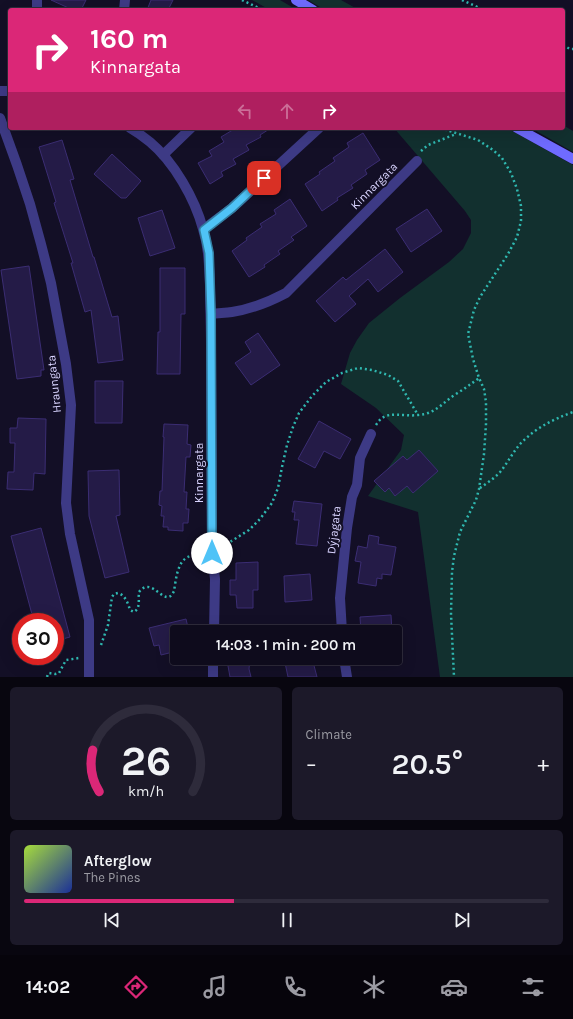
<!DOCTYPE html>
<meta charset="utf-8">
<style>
:root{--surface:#0e0b1c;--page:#1c1929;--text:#f1f3f6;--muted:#9b9ba3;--line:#2e2b3b;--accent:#db2777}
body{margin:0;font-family:Karla,sans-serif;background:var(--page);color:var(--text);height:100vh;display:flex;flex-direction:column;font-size:15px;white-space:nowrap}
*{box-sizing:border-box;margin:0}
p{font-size:13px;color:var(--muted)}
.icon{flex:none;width:22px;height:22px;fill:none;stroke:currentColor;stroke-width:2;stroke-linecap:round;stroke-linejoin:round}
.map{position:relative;height:677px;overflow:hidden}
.side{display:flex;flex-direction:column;gap:10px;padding:10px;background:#08060f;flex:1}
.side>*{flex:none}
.hud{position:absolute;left:8px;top:8px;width:557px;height:122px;border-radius:4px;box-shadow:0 4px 16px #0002,0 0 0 1px var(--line);background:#db2777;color:#fff;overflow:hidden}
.speed{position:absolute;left:12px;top:613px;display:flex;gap:8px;font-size:20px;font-weight:700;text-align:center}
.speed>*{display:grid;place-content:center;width:52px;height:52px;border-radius:50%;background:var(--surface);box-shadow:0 4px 16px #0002,0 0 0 1px var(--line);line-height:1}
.speed .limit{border:6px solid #d22;background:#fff;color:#111}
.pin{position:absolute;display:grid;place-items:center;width:34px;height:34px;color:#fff;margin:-17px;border-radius:8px;box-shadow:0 2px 6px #0006}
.me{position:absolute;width:44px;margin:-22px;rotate:0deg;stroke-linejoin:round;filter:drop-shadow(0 0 3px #0008)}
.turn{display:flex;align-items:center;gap:14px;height:84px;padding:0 16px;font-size:18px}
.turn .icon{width:52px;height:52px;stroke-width:2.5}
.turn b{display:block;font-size:28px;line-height:34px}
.lanes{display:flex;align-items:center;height:38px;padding:0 16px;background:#0003;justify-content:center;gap:20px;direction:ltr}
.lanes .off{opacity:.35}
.big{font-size:30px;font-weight:600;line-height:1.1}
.side .widget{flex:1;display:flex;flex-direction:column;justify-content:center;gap:6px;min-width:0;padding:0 14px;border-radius:6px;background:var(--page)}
.side .dial{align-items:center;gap:0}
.dial svg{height:104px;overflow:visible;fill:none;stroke:var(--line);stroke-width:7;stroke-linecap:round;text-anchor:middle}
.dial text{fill:var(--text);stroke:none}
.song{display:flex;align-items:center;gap:12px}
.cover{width:48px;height:48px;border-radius:6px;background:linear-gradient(135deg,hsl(80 70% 55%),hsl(230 70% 35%))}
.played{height:4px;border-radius:2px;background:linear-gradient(90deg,var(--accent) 40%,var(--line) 40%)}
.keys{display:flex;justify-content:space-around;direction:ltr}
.heat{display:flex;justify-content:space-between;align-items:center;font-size:22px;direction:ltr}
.side .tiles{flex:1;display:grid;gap:10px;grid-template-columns:1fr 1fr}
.widget:last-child{grid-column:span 2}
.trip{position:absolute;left:170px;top:625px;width:232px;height:40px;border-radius:4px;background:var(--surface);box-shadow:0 4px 16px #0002,0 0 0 1px var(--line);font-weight:600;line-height:40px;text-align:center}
.menu{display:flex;height:64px;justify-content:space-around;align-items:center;background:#06040b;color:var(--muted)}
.menu .icon{width:28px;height:28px}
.menu .active{color:var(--accent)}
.menu b{font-size:18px;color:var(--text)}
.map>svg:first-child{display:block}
.green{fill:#12302f}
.building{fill:#241b47;stroke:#3b2d73}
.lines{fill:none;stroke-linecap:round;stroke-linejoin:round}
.path{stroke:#2fb8b0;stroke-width:2.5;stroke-dasharray:2 3;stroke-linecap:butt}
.minor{stroke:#3d3a85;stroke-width:10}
.secondary{stroke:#6f6bff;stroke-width:10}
.route-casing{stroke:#337fa1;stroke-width:10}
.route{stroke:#4fc3f7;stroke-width:7}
.labels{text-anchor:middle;stroke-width:4;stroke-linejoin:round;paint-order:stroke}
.street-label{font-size:12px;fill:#d9d4ff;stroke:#130f26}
</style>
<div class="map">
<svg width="573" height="677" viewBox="0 0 573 677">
<rect width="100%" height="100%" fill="#130f26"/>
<!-- green -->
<path class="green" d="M 252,0 L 280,0 L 297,10 L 270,10 Z
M 308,0 L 341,0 L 359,10 L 325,10 Z
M 563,125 L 573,131 L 573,152 L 531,128 L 563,128 Z
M 394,128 L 507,128 L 573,165 L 573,677 L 440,677 L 418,512 L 368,496 L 401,450 L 404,435 L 376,408 L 341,384 L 350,353 L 357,340 L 369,323 L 400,298 L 449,262 L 463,249 L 471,233 L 471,220 L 465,211 Z"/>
<!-- building -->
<path class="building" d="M 51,0 L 86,0 L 81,10 L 73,10 Z
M 151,0 L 173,0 L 168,10 L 147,10 Z
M 236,128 L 271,128 L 260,135 L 261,137 L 246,145 L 249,150 L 233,159 L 236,164 L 221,172 L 223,176 L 210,184 L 198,163 L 212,156 L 209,151 L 224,142 L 221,137 Z
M 363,133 L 380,160 L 365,170 L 367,174 L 351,185 L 353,188 L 337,198 L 338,200 L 322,211 L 305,184 L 320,174 L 319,172 L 335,161 L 333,158 L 349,147 L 347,143 Z
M 62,140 L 74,179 L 70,180 L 93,257 L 94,257 L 112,317 L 118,316 L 123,360 L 98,363 L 91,310 L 85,312 L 71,263 L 73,263 L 54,203 L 56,202 L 39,147 Z
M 112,154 L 141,181 L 126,198 L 121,198 L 94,174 Z
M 290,199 L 307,226 L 291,237 L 294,240 L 278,251 L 280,254 L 264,265 L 265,267 L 249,277 L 232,251 L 247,240 L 246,238 L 262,227 L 260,224 L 276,214 L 274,210 Z
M 427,209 L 442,231 L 411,252 L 396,229 Z
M 162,210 L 175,248 L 150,256 L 138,218 Z
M 385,249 L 403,272 L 378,292 L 368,279 L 349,296 L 356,304 L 335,322 L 316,301 L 343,277 L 346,280 Z
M 29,266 L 44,370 L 41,370 L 41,376 L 17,379 L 1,270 Z
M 160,268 L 185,268 L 185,314 L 181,314 L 180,374 L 157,374 L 158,332 L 160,332 Z
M 258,333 L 280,365 L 251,385 L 235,363 L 251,352 L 245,342 Z
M 95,381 L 123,381 L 122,423 L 95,423 Z
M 18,418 L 46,419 L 45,474 L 34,473 L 33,490 L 7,489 L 8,472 L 14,472 L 15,443 L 10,443 L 10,428 L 17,428 Z
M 319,421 L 351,439 L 340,459 L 324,451 L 315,468 L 298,459 Z
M 164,424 L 188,425 L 187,444 L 191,445 L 190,457 L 186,457 L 184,492 L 187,492 L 186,509 L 189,509 L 188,523 L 183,523 L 183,531 L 168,530 L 168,527 L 163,527 L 164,516 L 161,516 L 162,506 L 159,505 L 160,491 L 162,491 L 164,437 L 163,437 Z
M 419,450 L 438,471 L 413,493 L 407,486 L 395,496 L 389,488 L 385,492 L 374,481 L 403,456 L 407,460 Z
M 119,470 L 120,515 L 116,516 L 129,572 L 105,578 L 89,516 L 88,471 Z
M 294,501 L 322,504 L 317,546 L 296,544 L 299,520 L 294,520 L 295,512 L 292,512 Z
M 41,528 L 70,637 L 55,641 L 55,622 L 34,622 L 11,536 Z
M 369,535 L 379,537 L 378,544 L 396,547 L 391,575 L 382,574 L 382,579 L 377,578 L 376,586 L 358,583 L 361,562 L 355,561 L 358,546 L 367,548 Z
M 258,562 L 258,590 L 253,590 L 253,608 L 237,608 L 236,595 L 230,595 L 230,580 L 236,580 L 236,563 Z
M 310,574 L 312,600 L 285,602 L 284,576 Z
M 391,615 L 392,632 L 361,632 L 360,617 Z
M 186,619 L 189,632 L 177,632 L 177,651 L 161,655 L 159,645 L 154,646 L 149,628 Z
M 228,658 L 250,658 L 249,669 L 251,677 L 230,677 L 228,666 Z
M 284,658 L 312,658 L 317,677 L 288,677 Z"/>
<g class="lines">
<!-- path -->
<path class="path" d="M 242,0 L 263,10
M 462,0 L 484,10
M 563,45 L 570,49 L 573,49
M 440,128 L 478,140 L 493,150 L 502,158 L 511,173 L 517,189 L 521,206 L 521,221 L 517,237 L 508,254 L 480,297 L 474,310 L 468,334 L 473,359 L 479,378 L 484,389 L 486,402 L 486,424 L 484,454 L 479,489 L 476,500 L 460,532 L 454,556 L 452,572 L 451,614 L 454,677
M 421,151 L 428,145 L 456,134
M 376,425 C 384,412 393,415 406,415 C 412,416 419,415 425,414 C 437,411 445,401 456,394 C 464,389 471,384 479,378
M 480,488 C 487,483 495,478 501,471 C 508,462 513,452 521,443 C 537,427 552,420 573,412
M 222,547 L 249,530 L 260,519 L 272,503 L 278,488 L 282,467 L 287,445 L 293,427 L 299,413 L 312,396 L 326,382 L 342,373 L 358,368 L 372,370 L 388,375 L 398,381 L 418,415
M 101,645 L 108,625 L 112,597 L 114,594 L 118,593 C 125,595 128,603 130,610 L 134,612 C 141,608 138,599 139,592 C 153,574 165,611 174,591 C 176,580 177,562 188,557 C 192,555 197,555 201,554
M 47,677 L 48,674 L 49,673 L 55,674 L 59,673 L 66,660 L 79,658"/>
<!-- minor -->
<path class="minor" d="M 37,10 L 37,0
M 124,10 L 125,0
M 0,91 L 10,91
M 0,118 L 17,165 L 30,204 L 41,244 L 51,283 L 66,364 L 71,405 L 66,503 L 70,534 L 89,620 L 89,677
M 130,128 C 137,132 144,137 150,142 C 174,162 195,199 203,229 C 209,248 209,266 210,286 C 210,306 211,326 211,347 C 211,415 212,484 212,553 L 215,579 L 214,632
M 163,155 L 191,128
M 204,229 L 232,208 L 319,128
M 211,314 C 218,313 225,313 232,312 C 251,309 269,302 286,293 L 417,161
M 342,632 L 340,598 L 347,528 L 352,497 L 357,485 L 360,458 L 371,434
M 344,658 L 347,677
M 213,677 L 213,658"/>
<!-- secondary -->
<path class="secondary" d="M 296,0 L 313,10
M 517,128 L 573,159"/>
</g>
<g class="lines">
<!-- route casing -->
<g class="route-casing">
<path id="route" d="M 212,553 L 211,314 L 209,253 L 204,230 L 232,208 L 264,178"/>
</g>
<!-- route -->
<use href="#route" class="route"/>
</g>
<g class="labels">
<!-- street labels -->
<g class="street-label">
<text transform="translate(374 186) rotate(-45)" y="4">Kinnargata</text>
<text transform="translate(54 384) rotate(-96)" y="4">Hraungata</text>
<text transform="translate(199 473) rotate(-90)" y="4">Kinnargata</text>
<text transform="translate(334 530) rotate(-83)" y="4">Dýjagata</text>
</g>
</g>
</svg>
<div class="speed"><div class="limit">30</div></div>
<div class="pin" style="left:264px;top:178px;background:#d93025"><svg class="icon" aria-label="arrive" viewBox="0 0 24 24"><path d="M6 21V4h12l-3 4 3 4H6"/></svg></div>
<svg class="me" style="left:212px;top:553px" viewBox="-20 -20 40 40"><circle r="19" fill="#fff"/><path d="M0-13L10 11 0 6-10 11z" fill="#4fc3f7"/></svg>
<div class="trip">14:03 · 1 min · 200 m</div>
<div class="hud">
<div class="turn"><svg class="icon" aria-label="right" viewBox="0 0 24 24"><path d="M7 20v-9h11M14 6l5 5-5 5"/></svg><div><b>160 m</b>Kinnargata</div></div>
<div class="lanes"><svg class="icon off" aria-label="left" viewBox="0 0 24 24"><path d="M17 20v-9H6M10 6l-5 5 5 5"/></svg><svg class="icon off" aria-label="ahead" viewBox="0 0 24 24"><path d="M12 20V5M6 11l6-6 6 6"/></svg><svg class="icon" aria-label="right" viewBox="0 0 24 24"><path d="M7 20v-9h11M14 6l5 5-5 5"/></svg></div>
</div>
</div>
<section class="side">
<div class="tiles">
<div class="widget dial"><svg viewBox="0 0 100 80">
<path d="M14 69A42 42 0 1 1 86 69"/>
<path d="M14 69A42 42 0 0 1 9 37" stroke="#db2777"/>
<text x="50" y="56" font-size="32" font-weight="700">26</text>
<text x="50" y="72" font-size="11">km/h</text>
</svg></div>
<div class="widget"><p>Climate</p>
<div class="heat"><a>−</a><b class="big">20.5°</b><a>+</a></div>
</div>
<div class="widget">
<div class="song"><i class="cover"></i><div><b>Afterglow</b><p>The Pines</p></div></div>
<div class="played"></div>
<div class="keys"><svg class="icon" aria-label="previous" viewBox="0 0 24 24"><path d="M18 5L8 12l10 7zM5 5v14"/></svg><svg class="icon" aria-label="pause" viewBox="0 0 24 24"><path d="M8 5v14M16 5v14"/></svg><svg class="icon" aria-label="next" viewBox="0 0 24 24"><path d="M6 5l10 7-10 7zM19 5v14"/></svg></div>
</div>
</div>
</section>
<nav class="menu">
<b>14:02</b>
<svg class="icon active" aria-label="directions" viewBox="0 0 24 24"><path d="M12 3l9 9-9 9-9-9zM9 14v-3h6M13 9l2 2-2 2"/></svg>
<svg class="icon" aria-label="music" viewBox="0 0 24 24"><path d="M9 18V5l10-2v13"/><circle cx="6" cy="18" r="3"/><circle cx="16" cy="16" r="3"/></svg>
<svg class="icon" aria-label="phone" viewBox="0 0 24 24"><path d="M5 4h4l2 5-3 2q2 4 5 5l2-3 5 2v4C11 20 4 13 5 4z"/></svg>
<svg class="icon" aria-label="climate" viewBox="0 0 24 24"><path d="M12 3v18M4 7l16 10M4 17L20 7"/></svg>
<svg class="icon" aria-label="car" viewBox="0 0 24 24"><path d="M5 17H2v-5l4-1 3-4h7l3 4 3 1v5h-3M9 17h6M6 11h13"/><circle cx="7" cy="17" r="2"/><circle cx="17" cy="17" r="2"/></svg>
<svg class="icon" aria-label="filters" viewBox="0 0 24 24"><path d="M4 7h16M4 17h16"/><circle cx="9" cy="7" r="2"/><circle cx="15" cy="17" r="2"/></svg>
</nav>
